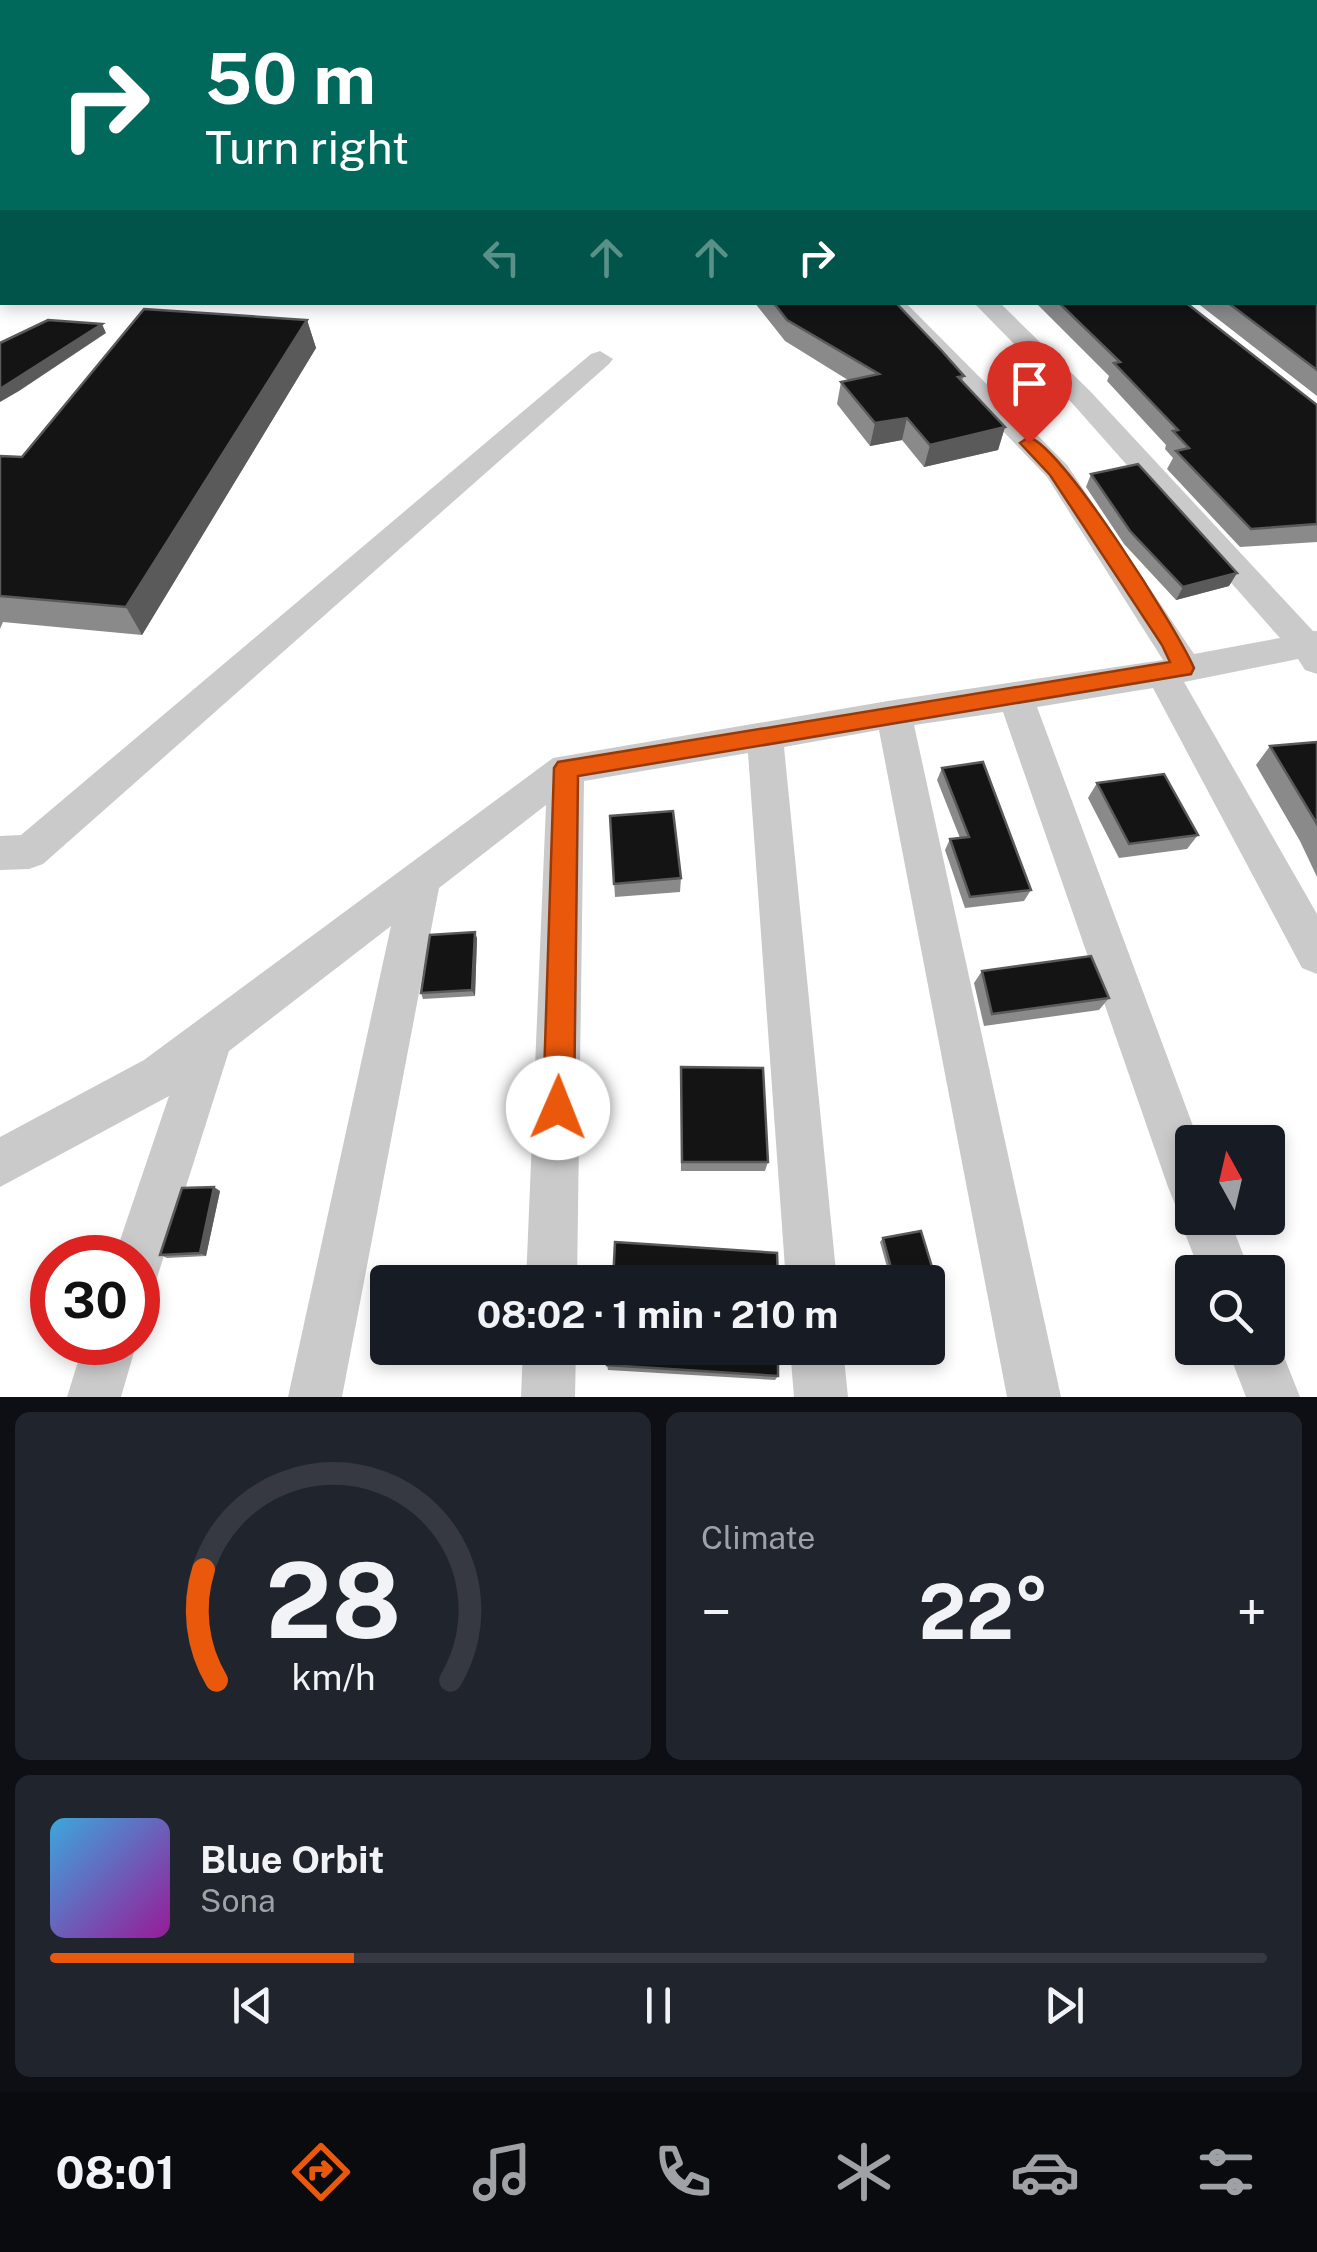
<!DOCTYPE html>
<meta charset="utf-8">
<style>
:root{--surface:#171b24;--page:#20242c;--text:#f1f3f6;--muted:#9ea1a6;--line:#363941;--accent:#ea580c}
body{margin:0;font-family:"Public Sans",sans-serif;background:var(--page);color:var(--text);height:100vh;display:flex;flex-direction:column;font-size:38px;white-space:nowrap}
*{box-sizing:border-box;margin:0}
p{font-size:32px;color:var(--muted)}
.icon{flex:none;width:55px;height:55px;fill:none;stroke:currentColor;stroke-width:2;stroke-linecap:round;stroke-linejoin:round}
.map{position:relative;height:1397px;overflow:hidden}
.panel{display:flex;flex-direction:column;gap:15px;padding:15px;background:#0d0f14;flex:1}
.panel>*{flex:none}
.top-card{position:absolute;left:0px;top:0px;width:1318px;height:305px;box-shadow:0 5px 15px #0003;background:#00695c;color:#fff;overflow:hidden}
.needle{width:65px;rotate:352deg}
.controls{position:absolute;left:1175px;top:1125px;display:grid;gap:20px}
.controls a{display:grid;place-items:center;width:110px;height:110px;border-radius:10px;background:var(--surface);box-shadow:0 5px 15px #0003;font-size:50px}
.speed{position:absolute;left:30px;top:1235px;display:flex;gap:20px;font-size:50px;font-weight:700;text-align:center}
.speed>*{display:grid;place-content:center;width:130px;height:130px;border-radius:50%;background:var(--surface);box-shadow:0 5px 15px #0003;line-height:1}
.speed .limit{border:15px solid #d22;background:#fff;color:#111}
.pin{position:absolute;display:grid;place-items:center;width:85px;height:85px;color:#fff;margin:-102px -42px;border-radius:50% 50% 50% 0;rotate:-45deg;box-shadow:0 0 10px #0007}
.pin .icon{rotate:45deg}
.me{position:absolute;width:110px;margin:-55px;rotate:1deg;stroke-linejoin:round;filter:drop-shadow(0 0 8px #0008)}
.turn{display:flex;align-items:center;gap:35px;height:210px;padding:0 40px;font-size:45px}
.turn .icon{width:130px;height:130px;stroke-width:2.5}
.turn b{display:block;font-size:70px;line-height:85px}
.lanes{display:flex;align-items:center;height:95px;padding:0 40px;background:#0003;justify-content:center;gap:50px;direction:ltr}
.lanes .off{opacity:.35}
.big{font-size:75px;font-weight:700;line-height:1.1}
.panel .tile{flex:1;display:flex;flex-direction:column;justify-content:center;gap:15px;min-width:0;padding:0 35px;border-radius:15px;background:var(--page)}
.panel .dial{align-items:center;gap:0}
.dial svg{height:260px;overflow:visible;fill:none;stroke:var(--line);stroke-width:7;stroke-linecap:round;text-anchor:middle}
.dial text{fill:var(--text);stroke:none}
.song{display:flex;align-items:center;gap:30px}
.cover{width:120px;height:120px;border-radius:15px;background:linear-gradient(135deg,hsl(200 70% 55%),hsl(300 70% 35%))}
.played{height:10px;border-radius:5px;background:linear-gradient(90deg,var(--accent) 25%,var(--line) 25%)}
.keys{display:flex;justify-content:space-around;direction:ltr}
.heat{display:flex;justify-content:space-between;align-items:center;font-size:55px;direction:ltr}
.panel .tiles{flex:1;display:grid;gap:15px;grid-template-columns:1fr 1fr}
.tile:last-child{grid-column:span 2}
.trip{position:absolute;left:370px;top:1265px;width:575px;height:100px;border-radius:10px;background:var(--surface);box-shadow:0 5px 15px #0003;font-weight:700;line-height:100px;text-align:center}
.dock{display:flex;height:160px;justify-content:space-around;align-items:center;background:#090b0e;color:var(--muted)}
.dock .icon{width:70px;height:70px}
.dock .on{color:var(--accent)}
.dock b{font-size:45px;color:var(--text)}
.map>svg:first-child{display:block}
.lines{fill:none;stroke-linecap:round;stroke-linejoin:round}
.service{fill:#cacaca;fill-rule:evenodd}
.minor{fill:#cacaca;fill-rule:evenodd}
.wall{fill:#8a8a8a}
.shaded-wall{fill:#5a5a5a}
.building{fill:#141414;stroke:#5a5a5a;stroke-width:2.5}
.route{fill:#ea580c;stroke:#983908;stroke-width:2.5}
</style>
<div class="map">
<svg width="1317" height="1397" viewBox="0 0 1317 1397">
<rect width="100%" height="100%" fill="#fff"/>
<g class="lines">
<!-- service -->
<path class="service" d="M 562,0 L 570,0 L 571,2 L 563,2 Z
M 1199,0 L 1210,0 L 1212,2 L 1202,2 Z"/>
<!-- minor -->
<path class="minor" d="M 447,0 L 463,0 L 465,2 L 449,2 Z
M 1315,40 L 1317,40 L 1317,50 L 1315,50 Z
M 1315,107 L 1317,108 L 1317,120 L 1315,119 Z
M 879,302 L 905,302 L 1067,465 L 1194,654 L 1280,638 L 1072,403 L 973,302 L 999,302 L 1090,391 L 1313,631 L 1317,631 L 1317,674 L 1305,670 L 1298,659 L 1184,682 L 1317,914 L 1317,974 L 1302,968 L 1153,688 L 1037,707 L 1199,1142 L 1192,1142 L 1192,1218 L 1229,1218 L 1250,1272 L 1200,1272 L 1179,1218 L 1183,1208 L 1175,1204 L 1168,1187 L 1003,712 L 914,725 L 1061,1397 L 1007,1397 L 879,730 L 784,747 L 837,1282 L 786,1282 L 748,753 L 584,781 L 577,1282 L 526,1282 L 546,805 L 439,888 L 342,1397 L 288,1397 L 391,926 L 229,1051 L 156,1281 L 138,1288 L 138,1258 L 114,1258 L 169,1096 L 0,1187 L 0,1137 L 144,1060 L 553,758 L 894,700 L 1163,660 L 1047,477 Z
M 600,351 L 613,359 L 609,364 L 43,864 L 29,869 L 0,870 L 0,836 L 21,835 L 591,354 Z
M 1268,1327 L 1273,1329 L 1300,1397 L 1246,1397 L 1227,1348 L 1268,1348 Z
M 84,1342 L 137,1342 L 121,1397 L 67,1397 Z
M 523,1348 L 576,1348 L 575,1397 L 521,1397 Z
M 790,1348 L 843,1348 L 848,1397 L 794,1397 Z"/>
</g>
<!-- wall -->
<path class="wall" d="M 766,0 L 1031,0 L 1036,2 L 768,2 Z
M 1317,117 L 1317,396 L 1196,302 L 1315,302 Z
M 754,302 L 895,302 L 964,376 L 962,381 L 1005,427 L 998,450 L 924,467 L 902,440 L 870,446 L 837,404 L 841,382 L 848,380 L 785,341 Z
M 1035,302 L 1185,302 L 1317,405 L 1317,542 L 1240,547 L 1167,469 L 1173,458 L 1165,449 L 1166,445 L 1107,381 L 1109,376 Z
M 307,320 L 316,348 L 142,635 L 3,622 L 0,629 L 0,456 L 22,457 Z
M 1091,474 L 1237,573 L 1229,586 L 1176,600 L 1124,544 L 1086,487 Z
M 1317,742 L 1317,877 L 1300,841 L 1256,765 L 1270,746 Z
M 942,768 L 1031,890 L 1024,901 L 965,908 L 945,850 L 950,839 L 960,838 L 937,780 Z
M 1097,783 L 1198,835 L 1187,849 L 1119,858 L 1088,798 Z
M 610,816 L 681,878 L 680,892 L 615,897 Z
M 477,938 L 475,996 L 423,999 L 421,993 Z
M 982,971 L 1109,998 L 1099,1010 L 984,1026 L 974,983 Z
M 681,1078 L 768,1162 L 765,1171 L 681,1171 Z
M 220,1191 L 206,1256 L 167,1258 L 160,1255 Z
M 883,1238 L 932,1267 L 929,1271 L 890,1278 L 880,1242 Z
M 607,1365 L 778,1376 L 775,1380 L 608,1370 Z"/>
<!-- shaded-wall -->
<path class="shaded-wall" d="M 307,320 L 316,348 L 142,635 L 126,607 Z
M 102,324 L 106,333 L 19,391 L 0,402 L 0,389 Z
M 907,418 L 902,440 L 870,446 L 875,423 Z
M 1005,427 L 998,450 L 924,467 L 930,445 Z
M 1237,573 L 1229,586 L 1176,600 L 1183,587 Z
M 475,932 L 477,938 L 475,996 L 472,990 Z
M 214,1187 L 220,1191 L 206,1256 L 200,1253 Z"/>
<!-- building -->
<path class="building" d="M 780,0 L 1031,0 L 1036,2 L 782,2 Z
M 1315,116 L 1317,117 L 1317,370 L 1227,302 L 1315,302 Z
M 773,302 L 895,302 L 941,350 L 964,376 L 958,377 L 1005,427 L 930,445 L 907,418 L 875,423 L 841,382 L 879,374 L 787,320 Z
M 1058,302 L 1185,302 L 1317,405 L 1317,524 L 1251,529 L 1176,451 L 1189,448 L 1173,431 L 1178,430 L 1114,363 L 1120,362 Z
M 144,309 L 307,320 L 126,607 L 0,596 L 0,456 L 22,457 Z
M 48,320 L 102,324 L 0,389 L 0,343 Z
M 1138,464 L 1237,573 L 1183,587 L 1130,531 L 1091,474 Z
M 1317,742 L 1317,824 L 1270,746 Z
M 983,762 L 1031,890 L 970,897 L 950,839 L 969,837 L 942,768 Z
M 1164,774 L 1198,835 L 1129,844 L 1097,783 Z
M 673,811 L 681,878 L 614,884 L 610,816 Z
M 475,932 L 472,990 L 421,993 L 430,935 Z
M 1091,956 L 1109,998 L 992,1014 L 982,971 Z
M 681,1067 L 763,1068 L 768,1162 L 682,1162 Z
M 214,1187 L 200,1253 L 160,1255 L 182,1188 Z
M 921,1231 L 932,1267 L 893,1275 L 883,1238 Z
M 615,1242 L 777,1253 L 778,1282 L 613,1282 Z
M 608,1348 L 778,1348 L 778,1376 L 607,1365 Z"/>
<!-- route -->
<path class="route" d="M 1029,437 C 1064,449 1177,629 1194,668 L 1191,674 L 578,776 L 574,1108 L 569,1119 L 558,1123 L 548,1119 L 543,1108 L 554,768 L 558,762 L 1170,662 L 1162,645 L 1050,475 L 1020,443 Z"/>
</svg>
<div class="controls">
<a><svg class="needle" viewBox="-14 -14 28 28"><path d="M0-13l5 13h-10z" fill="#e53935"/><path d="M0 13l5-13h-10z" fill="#9ea1a6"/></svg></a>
<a><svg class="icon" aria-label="search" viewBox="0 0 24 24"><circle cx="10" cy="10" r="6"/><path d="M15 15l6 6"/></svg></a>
</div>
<div class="speed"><div class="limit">30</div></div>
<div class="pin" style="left:1029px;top:443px;background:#d93025"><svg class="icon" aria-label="arrive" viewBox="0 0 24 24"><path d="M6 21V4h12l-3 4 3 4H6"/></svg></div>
<svg class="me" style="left:558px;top:1108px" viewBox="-20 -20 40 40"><circle r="19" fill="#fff"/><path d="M0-13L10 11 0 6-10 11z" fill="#ea580c"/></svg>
<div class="trip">08:02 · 1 min · 210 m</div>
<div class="top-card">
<div class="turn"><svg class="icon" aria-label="right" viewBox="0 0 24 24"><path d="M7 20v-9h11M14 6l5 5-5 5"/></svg><div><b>50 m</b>Turn right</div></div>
<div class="lanes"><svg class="icon off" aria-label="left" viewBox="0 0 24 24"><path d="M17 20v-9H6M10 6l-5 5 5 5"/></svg><svg class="icon off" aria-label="ahead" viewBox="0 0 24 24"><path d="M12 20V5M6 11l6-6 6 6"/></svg><svg class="icon off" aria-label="ahead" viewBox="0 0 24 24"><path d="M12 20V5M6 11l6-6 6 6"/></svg><svg class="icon" aria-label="right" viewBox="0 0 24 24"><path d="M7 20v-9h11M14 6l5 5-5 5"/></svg></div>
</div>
</div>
<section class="panel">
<div class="tiles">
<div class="tile dial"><svg viewBox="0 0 100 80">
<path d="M14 69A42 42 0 1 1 86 69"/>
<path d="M14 69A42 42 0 0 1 10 35" stroke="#ea580c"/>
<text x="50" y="56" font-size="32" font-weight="700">28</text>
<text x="50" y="72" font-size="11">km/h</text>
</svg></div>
<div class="tile"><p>Climate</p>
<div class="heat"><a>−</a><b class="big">22°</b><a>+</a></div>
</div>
<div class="tile">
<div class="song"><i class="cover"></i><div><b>Blue Orbit</b><p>Sona</p></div></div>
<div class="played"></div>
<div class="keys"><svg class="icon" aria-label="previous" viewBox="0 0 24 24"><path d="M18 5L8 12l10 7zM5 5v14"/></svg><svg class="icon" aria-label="pause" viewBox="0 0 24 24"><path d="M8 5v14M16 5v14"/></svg><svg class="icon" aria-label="next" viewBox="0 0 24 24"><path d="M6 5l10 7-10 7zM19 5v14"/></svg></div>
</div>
</div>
</section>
<nav class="dock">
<b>08:01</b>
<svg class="icon on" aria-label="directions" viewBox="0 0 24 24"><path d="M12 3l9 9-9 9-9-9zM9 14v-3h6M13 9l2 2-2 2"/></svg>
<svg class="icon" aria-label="music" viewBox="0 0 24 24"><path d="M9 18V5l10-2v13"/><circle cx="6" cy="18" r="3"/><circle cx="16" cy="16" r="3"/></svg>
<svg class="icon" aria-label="phone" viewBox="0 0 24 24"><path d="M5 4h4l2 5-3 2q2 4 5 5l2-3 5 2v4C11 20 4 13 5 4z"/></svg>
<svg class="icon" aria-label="climate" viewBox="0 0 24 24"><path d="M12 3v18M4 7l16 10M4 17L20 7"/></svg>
<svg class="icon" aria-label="car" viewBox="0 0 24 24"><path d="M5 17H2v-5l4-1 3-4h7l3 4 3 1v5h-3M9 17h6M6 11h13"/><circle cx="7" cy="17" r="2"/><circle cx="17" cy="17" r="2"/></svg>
<svg class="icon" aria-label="filters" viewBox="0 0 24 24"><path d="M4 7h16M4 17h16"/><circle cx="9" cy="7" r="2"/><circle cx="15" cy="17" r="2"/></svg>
</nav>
